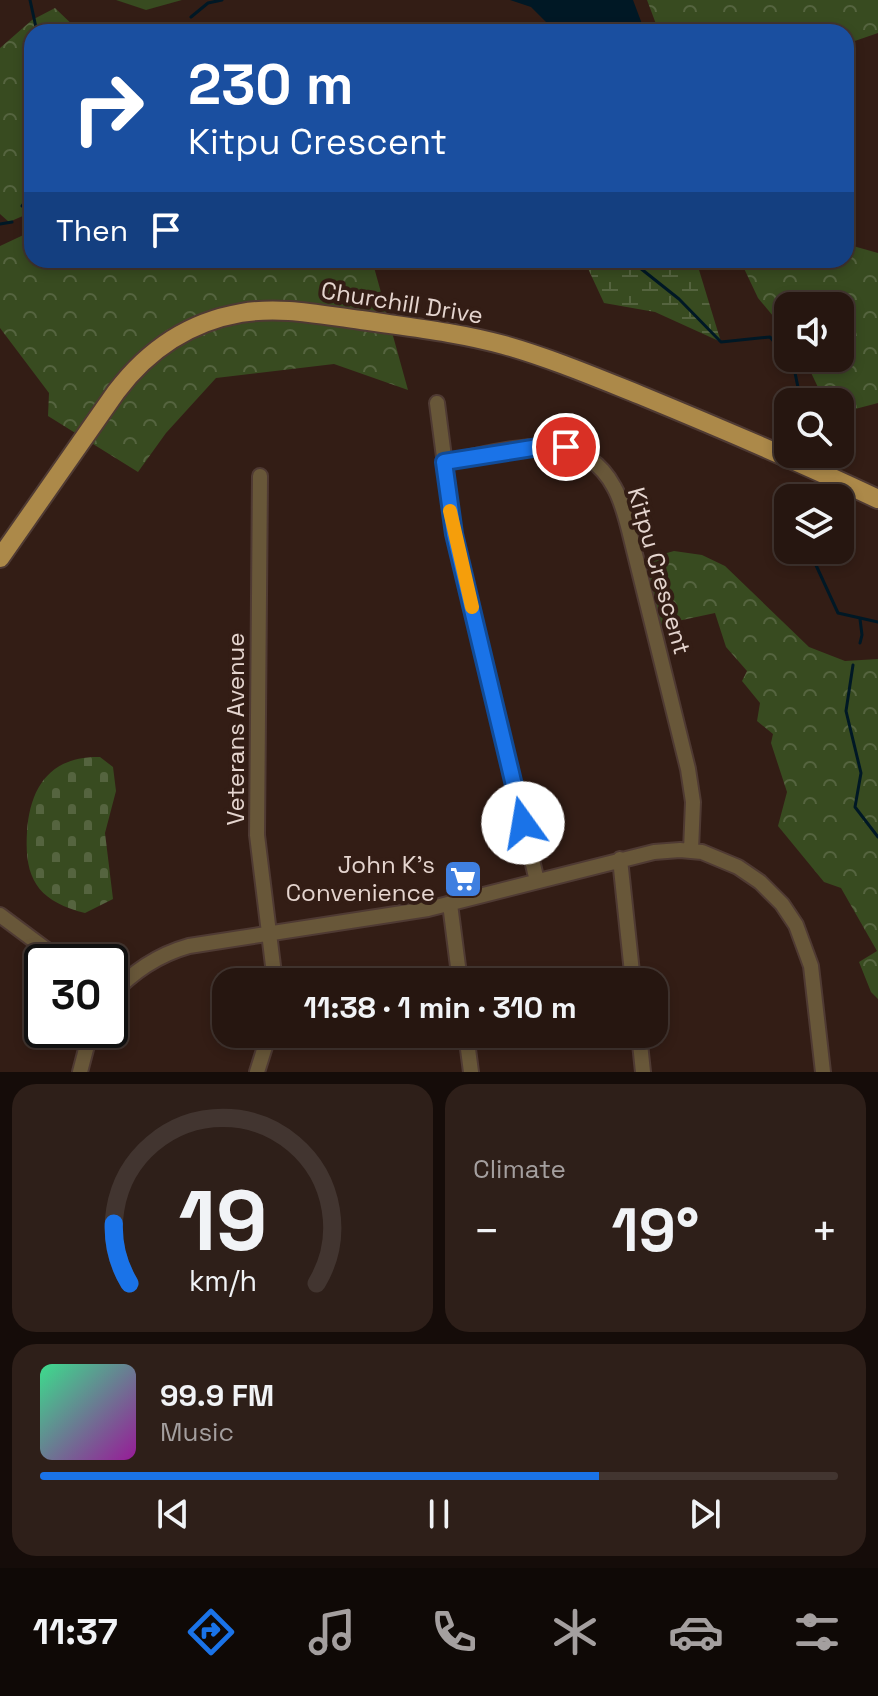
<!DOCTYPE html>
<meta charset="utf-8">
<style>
:root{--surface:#261610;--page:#2e1f19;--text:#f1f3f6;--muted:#a49f9f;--line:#423530;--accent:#1a73e8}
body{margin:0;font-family:"Space Grotesk",sans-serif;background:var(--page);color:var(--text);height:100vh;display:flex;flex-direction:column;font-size:30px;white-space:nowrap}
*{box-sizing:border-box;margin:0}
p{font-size:26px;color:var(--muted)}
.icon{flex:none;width:44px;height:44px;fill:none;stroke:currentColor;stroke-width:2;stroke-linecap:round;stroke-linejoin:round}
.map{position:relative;height:1072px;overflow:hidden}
.drawer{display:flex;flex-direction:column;gap:12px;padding:12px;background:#150c09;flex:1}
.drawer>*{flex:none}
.top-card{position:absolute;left:24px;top:24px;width:830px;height:244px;border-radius:24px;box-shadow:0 4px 12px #0003,0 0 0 2px var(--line);background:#1a4fa0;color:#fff;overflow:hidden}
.fabs{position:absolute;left:774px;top:292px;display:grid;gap:16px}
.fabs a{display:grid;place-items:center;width:80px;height:80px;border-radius:16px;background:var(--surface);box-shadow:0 4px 12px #0003,0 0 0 2px var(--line);font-size:40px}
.speed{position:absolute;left:24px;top:944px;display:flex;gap:16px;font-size:40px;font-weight:700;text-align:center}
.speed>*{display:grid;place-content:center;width:104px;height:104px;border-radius:50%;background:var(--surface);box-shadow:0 4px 12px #0003,0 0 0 2px var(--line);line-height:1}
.speed .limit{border:4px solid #111;border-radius:12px;background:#fff;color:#111}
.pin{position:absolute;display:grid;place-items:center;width:68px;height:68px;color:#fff;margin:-34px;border:4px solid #fff;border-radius:50%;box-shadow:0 2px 8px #0007}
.me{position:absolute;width:88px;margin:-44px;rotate:347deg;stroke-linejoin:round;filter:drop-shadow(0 0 6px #0008)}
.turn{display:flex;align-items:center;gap:28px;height:168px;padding:0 32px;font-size:36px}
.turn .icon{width:104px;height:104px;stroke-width:2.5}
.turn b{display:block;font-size:56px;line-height:68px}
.then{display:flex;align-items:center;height:76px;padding:0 32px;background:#0003;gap:16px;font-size:30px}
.big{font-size:60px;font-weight:700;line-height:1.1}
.drawer .tile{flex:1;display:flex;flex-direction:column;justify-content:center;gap:12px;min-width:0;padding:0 28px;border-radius:24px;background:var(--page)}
.drawer .dial{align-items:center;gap:0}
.dial svg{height:208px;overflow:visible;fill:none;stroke:var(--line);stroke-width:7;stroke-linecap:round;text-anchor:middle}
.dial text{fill:var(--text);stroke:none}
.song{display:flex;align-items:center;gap:24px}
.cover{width:96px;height:96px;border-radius:12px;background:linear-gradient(135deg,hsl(150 70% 55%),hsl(300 70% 35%))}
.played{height:8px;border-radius:4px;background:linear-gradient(90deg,var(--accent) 70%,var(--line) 70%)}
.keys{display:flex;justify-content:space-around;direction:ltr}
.heat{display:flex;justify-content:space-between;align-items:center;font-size:44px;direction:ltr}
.drawer .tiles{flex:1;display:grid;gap:12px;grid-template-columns:1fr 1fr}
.tile:last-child{grid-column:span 2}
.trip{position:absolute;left:212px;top:968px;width:456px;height:80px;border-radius:24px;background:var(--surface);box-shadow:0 4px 12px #0003,0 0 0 2px var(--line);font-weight:700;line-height:80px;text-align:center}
.dock{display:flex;height:128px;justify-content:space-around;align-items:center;background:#0f0906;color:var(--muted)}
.dock .icon{width:56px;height:56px}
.dock .on{color:var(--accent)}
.dock b{font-size:36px;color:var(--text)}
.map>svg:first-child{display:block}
.forest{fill:url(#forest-crowns)}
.wetland{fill:url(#wetland-marsh)}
.cemetery{fill:url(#cemetery-stones)}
.park{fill:#384b20}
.water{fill:#001825}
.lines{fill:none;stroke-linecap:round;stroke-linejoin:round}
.stream{stroke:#001825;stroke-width:3}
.minor-casing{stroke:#4f3a33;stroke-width:18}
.major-casing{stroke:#4f3a33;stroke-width:22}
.minor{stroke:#685739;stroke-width:14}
.major{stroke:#ac8949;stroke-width:18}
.route-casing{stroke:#114b97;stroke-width:20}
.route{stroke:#1a73e8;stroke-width:14}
.slow{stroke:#f59e0b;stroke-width:14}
.labels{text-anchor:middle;stroke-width:8;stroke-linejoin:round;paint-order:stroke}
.street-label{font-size:24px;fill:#e5d5cf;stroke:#331d15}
.poi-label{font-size:24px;fill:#e5d5cf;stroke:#331d15;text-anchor:end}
</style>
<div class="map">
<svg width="878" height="1072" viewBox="0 0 878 1072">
<defs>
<pattern id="forest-crowns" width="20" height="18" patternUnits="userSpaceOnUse" patternTransform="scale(2)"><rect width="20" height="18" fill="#384b20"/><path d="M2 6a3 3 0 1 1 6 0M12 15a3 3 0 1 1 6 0" fill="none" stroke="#55643f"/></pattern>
<pattern id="wetland-marsh" width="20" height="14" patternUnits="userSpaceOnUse" patternTransform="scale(2)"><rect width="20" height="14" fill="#384b20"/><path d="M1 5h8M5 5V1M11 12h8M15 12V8" fill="none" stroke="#55643f"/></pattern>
<pattern id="cemetery-stones" width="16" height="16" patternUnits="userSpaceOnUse" patternTransform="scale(2)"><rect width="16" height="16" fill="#384b20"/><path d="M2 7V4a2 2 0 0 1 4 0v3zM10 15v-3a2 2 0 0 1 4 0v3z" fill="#55643f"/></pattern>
</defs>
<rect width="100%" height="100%" fill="#331d15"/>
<!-- forest -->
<path class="forest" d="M 647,0 L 878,0 L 878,33 L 846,44 L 846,32 L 659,32 Z
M 55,8 L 80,32 L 32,32 L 32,212 L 9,222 L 0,214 L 0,48 L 32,20 Z
M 32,231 L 32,260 L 372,260 L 408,390 L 334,364 L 216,378 L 166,433 L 138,472 L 48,416 L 49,393 L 0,328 L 0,246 Z
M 846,244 L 878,253 L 878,403 L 840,413 L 840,402 L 825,402 L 804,358 L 840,358 L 840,306 L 788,306 L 788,334 L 758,298 L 740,260 L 846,260 Z
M 674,551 L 702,555 L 725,566 L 809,647 L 845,661 L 878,659 L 878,999 L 871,992 L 859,962 L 877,951 L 841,888 L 824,882 L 778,826 L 787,792 L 771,743 L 773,734 L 757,721 L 760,703 L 742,681 L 747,671 L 726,647 L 715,613 L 659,625 L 648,575 C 650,559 659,555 674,551 Z"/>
<!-- wetland -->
<path class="wetland" d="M 584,260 L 696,260 L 721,342 L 655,312 L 604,303 Z"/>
<!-- cemetery -->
<path class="cemetery" d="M 100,757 L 113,767 L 116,791 L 105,833 L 113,899 L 85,913 C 38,901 24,879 27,832 C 30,786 51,756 100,757 Z"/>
<!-- park -->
<path class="park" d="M 116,0 L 182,0 L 146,10 Z"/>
<!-- water -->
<path class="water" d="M 510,0 L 633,0 L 645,32 L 556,32 L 531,7 Z"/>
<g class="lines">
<!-- stream -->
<path class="stream" d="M 30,0 L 37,32
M 191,17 L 208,3 L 222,0
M 174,32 L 177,29
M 22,206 L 32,191
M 0,224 L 12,222
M 630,260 L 679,299 L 721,342 L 770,337 L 788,358
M 788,358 L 793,363 L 801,402
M 805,498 L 807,491
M 809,550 L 838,613 L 878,622
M 860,643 L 862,635 L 860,619
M 853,665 L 846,711 L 861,773 L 855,807 L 878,837"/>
<!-- minor casing -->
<g class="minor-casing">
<path id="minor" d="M 437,403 L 454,534 L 537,881
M 444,462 C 501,453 580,422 614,487 C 622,501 626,518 630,534 L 688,769 L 693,802 L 691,850
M 260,476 L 257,835 L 275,982
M 620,859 L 633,982
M 450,904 L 460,982
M 0,915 L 63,962
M 110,996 C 133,972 157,955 189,946 L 428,909 L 654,852 L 680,850 L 702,852 L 738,867 L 760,882 L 782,904 L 796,925 L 811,966 L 823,1072
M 466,1034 L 471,1072
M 639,1034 L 643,1072
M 80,1072 L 91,1030
M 257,1072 L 269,1034"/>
</g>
<!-- major casing -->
<g class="major-casing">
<path id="major" d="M 0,558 L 116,392 C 147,351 189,322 241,313 C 281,306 321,315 361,320 C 408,327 457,332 504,345 C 550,358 595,377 640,395 C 720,428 800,462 878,499"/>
</g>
<!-- minor -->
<use href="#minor" class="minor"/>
<!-- major -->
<use href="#major" class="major"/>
</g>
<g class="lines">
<!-- route casing -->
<g class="route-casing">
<path id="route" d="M 523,823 L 454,534 L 444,462 L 545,446 L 566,447"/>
</g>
<!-- route -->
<use href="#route" class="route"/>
<!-- slow -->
<path class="slow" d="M 450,511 L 472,607"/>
</g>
<!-- icons -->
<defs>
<g id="supermarket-square" transform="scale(2)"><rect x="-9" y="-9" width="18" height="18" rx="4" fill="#3f7fe0" stroke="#331d15"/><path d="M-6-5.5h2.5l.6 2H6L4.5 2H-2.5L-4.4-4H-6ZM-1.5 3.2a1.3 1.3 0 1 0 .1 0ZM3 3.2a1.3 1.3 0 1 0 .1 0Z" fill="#fff"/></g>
</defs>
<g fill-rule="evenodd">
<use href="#supermarket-square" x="463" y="879"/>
</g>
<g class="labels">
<!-- street labels -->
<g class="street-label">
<text transform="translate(402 303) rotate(9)" y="8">Churchill Drive</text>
<text transform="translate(659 571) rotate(74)" y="8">Kitpu Crescent</text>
<text transform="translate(236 729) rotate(-90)" y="8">Veterans Avenue</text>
</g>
<!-- poi labels -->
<g class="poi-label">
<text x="435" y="873">John K's<tspan x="435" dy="28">Convenience</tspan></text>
</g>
</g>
</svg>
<div class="fabs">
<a><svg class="icon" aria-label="sound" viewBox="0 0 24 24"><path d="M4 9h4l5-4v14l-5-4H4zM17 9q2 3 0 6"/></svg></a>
<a><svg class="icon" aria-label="search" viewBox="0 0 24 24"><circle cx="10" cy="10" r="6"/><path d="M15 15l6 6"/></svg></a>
<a><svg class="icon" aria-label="layers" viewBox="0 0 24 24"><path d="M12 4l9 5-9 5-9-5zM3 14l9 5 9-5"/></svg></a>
</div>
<div class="speed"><div class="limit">30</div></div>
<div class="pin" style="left:566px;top:447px;background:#d93025"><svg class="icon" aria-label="arrive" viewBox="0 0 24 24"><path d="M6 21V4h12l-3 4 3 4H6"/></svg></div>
<svg class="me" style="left:523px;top:823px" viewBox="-20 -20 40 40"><circle r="19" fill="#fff"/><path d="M0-13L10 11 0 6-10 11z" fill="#1a73e8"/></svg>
<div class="trip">11:38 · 1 min · 310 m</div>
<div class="top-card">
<div class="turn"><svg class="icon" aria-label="right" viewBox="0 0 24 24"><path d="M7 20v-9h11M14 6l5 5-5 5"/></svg><div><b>230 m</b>Kitpu Crescent</div></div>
<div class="then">Then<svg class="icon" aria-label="arrive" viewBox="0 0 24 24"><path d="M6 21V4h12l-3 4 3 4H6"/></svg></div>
</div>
</div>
<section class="drawer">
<div class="tiles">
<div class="tile dial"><svg viewBox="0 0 100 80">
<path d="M14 69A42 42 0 1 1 86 69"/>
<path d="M14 69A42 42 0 0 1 8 46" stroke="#1a73e8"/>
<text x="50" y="56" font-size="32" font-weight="700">19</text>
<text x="50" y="72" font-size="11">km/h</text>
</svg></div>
<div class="tile"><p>Climate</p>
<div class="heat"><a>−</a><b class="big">19°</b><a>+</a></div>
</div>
<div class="tile">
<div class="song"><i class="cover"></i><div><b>99.9 FM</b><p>Music</p></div></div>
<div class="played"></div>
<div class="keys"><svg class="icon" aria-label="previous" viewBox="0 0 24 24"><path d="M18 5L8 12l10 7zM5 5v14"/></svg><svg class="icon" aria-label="pause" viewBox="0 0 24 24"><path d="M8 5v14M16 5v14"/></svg><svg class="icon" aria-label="next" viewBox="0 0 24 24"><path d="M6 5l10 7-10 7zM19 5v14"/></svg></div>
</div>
</div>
</section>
<nav class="dock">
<b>11:37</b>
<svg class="icon on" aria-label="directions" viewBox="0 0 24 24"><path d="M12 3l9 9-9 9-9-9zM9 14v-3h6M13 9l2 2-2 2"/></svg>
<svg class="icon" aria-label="music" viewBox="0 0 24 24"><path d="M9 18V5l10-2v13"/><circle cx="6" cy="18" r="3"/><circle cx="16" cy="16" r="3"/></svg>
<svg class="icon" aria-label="phone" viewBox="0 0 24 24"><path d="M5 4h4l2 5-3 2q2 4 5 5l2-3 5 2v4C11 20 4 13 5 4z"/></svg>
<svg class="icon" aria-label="climate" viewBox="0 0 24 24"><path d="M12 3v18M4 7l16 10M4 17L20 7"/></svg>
<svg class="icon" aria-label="car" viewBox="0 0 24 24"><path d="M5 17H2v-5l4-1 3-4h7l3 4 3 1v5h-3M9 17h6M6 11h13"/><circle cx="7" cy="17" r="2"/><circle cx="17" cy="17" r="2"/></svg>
<svg class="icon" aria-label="filters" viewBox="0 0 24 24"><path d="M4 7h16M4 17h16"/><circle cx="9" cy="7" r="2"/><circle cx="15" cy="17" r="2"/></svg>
</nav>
